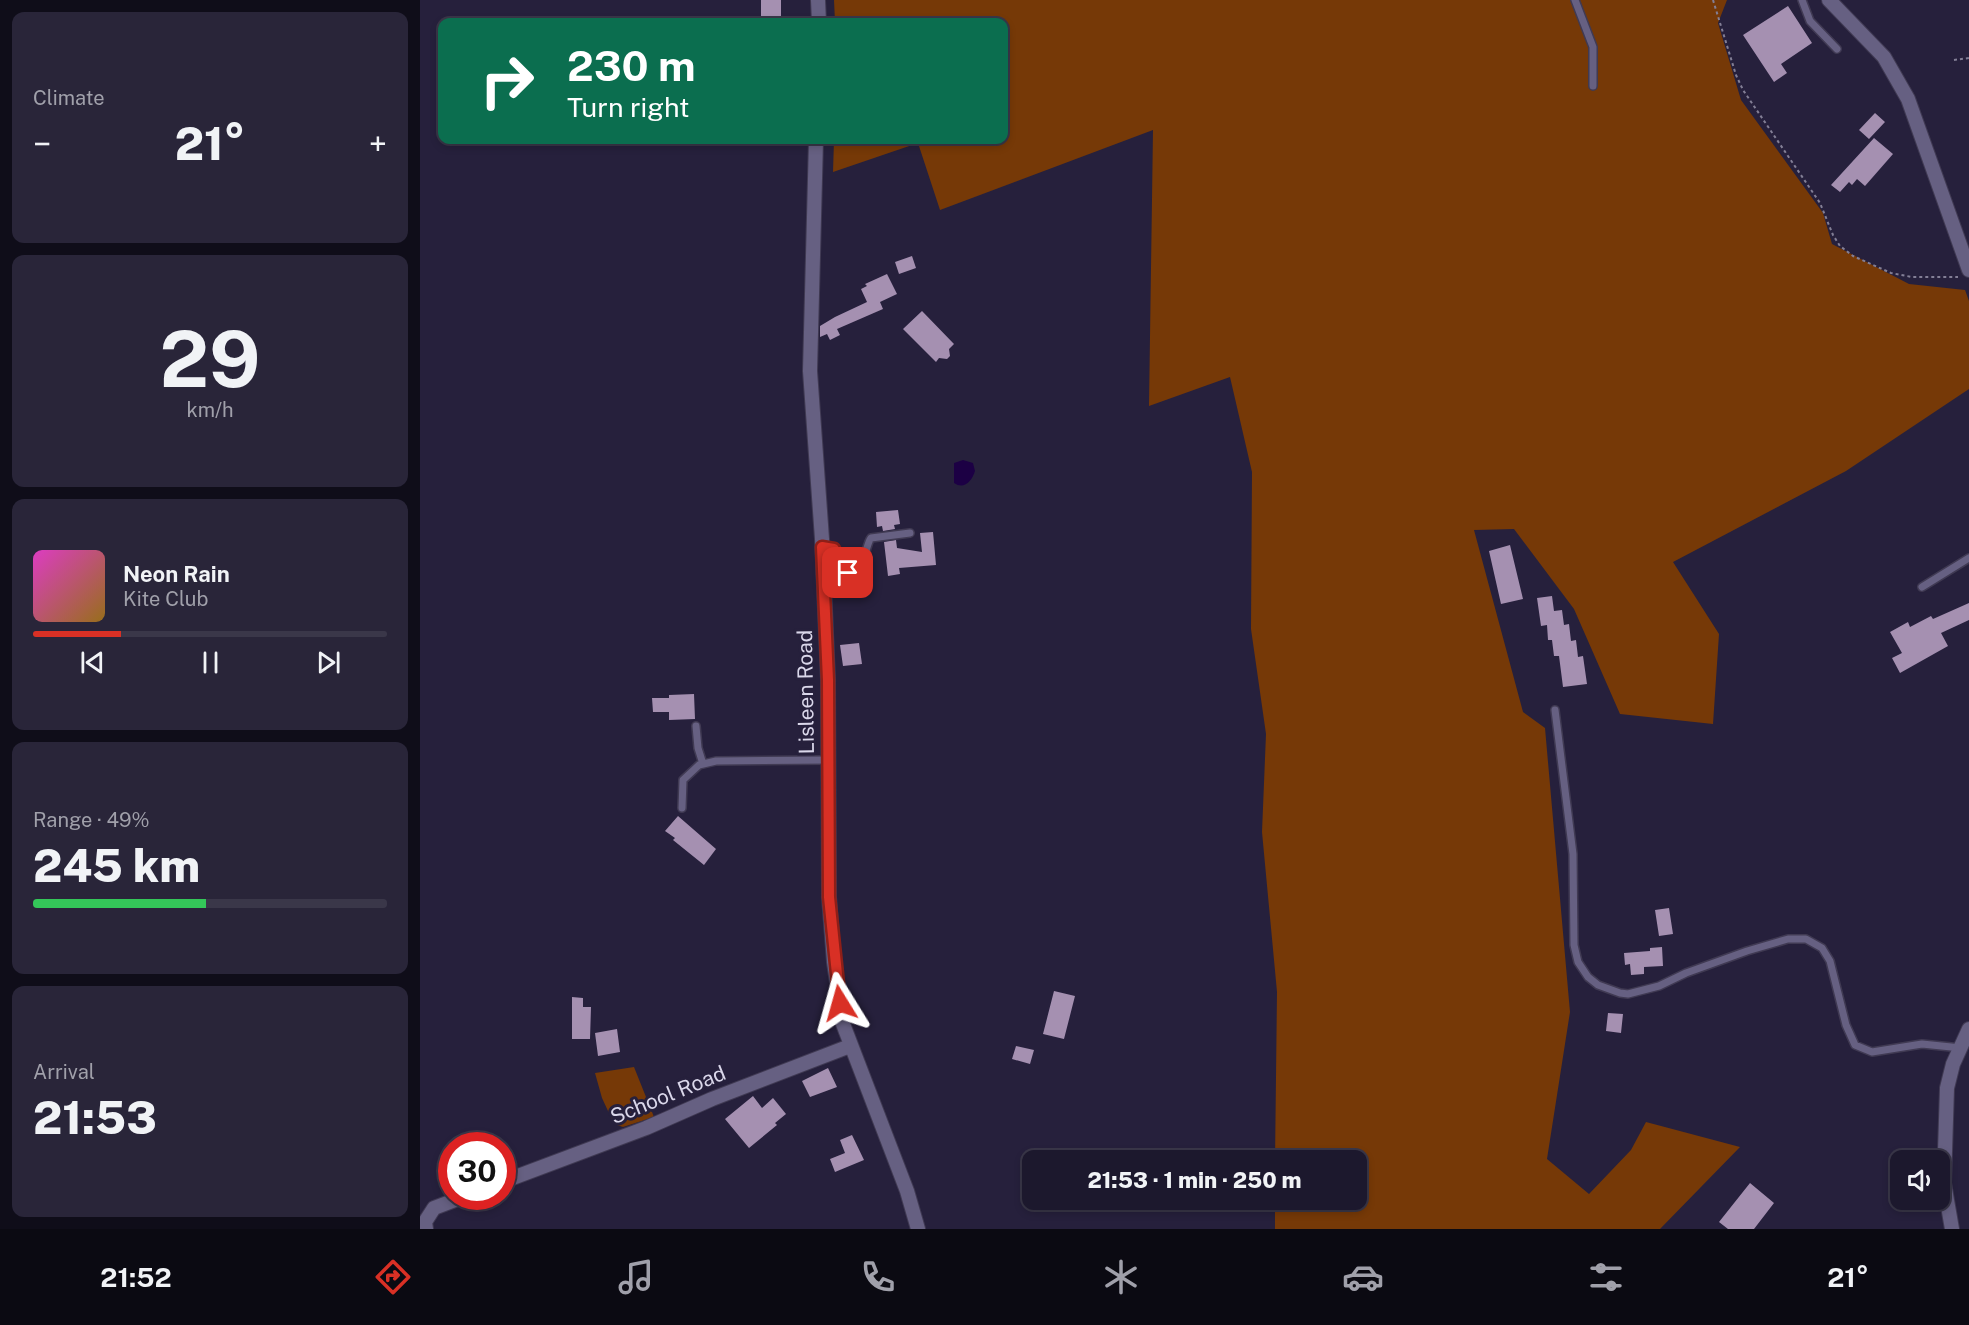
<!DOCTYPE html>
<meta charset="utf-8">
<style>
:root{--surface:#1c182d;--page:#292539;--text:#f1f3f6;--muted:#a0a0aa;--line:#3a3749;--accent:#d93025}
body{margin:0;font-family:"Public Sans",sans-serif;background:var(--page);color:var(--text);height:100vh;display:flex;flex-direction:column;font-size:22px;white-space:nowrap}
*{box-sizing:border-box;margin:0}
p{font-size:20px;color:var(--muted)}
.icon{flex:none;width:33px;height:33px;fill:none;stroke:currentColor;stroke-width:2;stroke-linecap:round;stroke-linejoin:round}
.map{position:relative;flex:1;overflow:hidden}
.drawer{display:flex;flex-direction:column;gap:12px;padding:12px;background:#0f0d19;width:420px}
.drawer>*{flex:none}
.top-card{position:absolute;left:18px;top:18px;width:570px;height:126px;border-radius:12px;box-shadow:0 3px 9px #0003,0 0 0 2px var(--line);background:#0b6e4f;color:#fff;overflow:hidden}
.fabs{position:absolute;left:1470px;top:1150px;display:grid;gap:12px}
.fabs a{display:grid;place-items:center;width:60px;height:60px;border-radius:12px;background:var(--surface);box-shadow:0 3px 9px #0003,0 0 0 2px var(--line);font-size:30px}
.speed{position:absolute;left:18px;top:1132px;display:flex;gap:12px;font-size:30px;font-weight:700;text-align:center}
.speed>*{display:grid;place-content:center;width:78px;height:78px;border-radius:50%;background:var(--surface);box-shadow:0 3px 9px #0003,0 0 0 2px var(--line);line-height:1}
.speed .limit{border:9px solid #d22;background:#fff;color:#111}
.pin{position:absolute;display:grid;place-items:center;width:51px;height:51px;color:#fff;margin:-26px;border-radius:12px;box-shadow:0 3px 9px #0006}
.me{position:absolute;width:66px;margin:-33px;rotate:352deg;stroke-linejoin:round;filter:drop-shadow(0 0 4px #0008)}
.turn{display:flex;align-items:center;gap:21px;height:126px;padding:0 30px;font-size:27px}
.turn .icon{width:78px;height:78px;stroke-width:2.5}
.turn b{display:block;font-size:42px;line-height:51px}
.big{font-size:45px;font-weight:800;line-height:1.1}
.drawer .card{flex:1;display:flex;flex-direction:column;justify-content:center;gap:9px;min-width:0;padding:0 21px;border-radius:12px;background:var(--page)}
.drawer .dial{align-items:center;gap:0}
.dial b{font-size:78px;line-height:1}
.song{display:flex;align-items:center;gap:18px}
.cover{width:72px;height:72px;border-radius:9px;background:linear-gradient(135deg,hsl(310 70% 55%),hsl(40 70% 35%))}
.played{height:6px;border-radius:3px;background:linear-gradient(90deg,var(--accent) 25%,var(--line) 25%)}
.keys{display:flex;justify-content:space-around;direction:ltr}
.heat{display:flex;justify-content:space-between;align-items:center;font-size:33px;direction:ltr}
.charge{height:9px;border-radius:4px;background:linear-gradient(90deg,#34c759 49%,var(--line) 0)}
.trip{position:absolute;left:602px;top:1150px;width:345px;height:60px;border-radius:12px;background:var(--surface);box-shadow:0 3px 9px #0003,0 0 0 2px var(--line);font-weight:800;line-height:60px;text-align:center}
.menu{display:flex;height:96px;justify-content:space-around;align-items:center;background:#0b0a12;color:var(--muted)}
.menu .icon{width:42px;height:42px}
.menu .on{color:var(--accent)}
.menu b{font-size:27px;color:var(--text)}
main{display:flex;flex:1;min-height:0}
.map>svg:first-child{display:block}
.green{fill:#763907}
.water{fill:#1c0044}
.building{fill:#a590b1}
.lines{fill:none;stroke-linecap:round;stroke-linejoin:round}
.lane-casing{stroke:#403a53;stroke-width:10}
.street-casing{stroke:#403a53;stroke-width:16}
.path{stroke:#837f96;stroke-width:2;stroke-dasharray:3 3;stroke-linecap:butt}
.lane{stroke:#666082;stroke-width:7}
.street{stroke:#666082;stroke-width:14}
.route-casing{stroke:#8d1f18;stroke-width:15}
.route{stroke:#d93025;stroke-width:10}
.labels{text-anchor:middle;stroke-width:6;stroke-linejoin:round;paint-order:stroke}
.street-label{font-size:21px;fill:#dad7ea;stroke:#26203c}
</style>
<main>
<section class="drawer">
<div class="card"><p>Climate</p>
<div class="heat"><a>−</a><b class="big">21°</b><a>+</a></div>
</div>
<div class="card dial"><b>29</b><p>km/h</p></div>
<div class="card">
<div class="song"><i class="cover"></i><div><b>Neon Rain</b><p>Kite Club</p></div></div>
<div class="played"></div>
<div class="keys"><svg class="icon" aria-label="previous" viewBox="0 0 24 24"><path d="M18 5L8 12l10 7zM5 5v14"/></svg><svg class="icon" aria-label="pause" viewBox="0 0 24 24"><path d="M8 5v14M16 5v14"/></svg><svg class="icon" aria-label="next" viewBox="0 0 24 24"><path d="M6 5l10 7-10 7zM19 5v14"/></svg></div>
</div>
<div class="card"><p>Range · 49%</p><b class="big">245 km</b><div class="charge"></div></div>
<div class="card"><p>Arrival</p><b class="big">21:53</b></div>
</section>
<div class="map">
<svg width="1549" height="1229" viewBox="0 0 1549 1229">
<rect width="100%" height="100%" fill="#26203c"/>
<!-- green -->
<path class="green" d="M 414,0 L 1307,0 L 1298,23 L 1321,100 L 1403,213 L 1412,244 L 1489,284 L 1545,290 L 1549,301 L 1549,389 L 1426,471 L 1253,562 L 1299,634 L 1293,724 L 1200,714 L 1154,609 L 1094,529 L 1054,530 L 1103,712 L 1125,728 L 1150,1012 L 1127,1159 L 1169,1194 L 1211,1150 L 1226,1122 L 1320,1147 L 1240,1229 L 855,1229 L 855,1200 L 936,1200 L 936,1161 L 855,1161 L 857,992 L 842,832 L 846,734 L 831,629 L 832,472 L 810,377 L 729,406 L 733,130 L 520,210 L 498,143 L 413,172 L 414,140 L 584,140 L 584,22 L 415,22 Z
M 214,1067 L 234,1117 L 203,1127 L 194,1124 L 182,1098 L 175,1073 Z"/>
<!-- water -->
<path class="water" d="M 543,460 L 553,463 L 555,471 C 552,481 544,490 534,483 L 534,463 Z"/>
<!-- building -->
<path class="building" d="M 341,0 L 361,0 L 361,22 L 341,22 Z
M 1368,6 L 1392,43 L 1361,64 L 1367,73 L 1354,82 L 1323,35 Z
M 1455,113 L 1465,122 L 1449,139 L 1439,130 Z
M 1454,138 L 1473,154 L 1445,186 L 1437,179 L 1432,185 L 1429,182 L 1420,192 L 1411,185 Z
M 492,256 L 496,268 L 479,274 L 475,262 Z
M 467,274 L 477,294 L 460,302 L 463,309 L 417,329 L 420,335 L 410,340 L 407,334 L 400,337 L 400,326 L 415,317 L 447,302 L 441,289 L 447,286 L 445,284 Z
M 502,311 L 534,344 L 529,349 L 530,356 L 527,359 L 519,358 L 516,362 L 483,329 Z
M 478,510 L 480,524 L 474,525 L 475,529 L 463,531 L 462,526 L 457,527 L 456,512 Z
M 513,532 L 516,565 L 479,568 L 480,574 L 468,576 L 464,542 L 476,540 L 477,548 L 502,552 L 500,533 Z
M 1090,545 L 1103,599 L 1081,604 L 1069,551 Z
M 1132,596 L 1134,611 L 1142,610 L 1144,625 L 1149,624 L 1151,641 L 1156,640 L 1158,657 L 1163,656 L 1167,684 L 1143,687 L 1139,656 L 1134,656 L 1132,640 L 1128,640 L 1127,625 L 1121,626 L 1117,598 Z
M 1549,603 L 1549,620 L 1521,633 L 1528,646 L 1480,673 L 1472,658 L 1482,653 L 1470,632 L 1488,622 L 1490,627 L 1511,616 L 1513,619 Z
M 439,643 L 442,664 L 423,666 L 420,645 Z
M 274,694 L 275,719 L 249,720 L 249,712 L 233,712 L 232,698 L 249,698 L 249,695 Z
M 258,816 L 296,849 L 284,865 L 253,840 L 255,838 L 245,831 Z
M 1249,908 L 1253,934 L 1239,936 L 1235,910 Z
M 1242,947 L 1243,966 L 1224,967 L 1224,974 L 1211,975 L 1210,964 L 1205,965 L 1204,953 L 1230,951 L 1230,948 Z
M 634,991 L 655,996 L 644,1039 L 623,1034 Z
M 152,997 L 163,998 L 163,1007 L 171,1007 L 170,1039 L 152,1039 Z
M 1188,1013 L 1203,1014 L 1201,1033 L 1186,1031 Z
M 197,1029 L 200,1052 L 178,1056 L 175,1033 Z
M 596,1046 L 614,1050 L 610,1064 L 592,1059 Z
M 408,1068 L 417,1087 L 390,1097 L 382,1081 Z
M 333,1096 L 342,1108 L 353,1098 L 366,1114 L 355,1123 L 357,1125 L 329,1148 L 305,1119 Z
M 432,1135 L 444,1160 L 415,1172 L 410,1159 L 425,1153 L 420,1140 Z
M 1330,1183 L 1354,1203 L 1334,1229 L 1308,1229 L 1299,1222 Z"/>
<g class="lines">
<!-- lane casing -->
<g class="lane-casing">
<path id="lane" d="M 1155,0 L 1173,47 L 1173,86
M 1382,0 L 1390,21 L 1417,49
M 402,547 L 414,549 C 418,556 419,565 425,571 C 443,590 444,546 451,538 L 490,533
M 1502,587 L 1549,558
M 1135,710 L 1153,854 L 1154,945 L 1158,962 L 1168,977 L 1178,985 L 1200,993 L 1208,994 L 1239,986 L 1266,973 L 1327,951 L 1368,939 L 1386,939 L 1402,948 L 1410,961 L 1426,1025 L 1435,1045 L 1452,1052 L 1502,1044 L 1541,1048
M 276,726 L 278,748 L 283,764
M 262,808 L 263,780 L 279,765 L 296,761 L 409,760"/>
</g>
<!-- street casing -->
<g class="street-casing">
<path id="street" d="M 398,0 L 399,22
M 1409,0 L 1464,57 L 1488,99 L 1549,270
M 396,140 L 390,371 L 402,539 L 408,680 L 409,897 L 414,962 L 423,1024 L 487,1191 L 498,1229
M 82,1182 L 226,1128 L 292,1099 L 430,1046
M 6,1229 L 5,1222 L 14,1208 L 43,1197
M 1532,1229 L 1524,1183 L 1527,1088 L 1533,1064 L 1549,1029"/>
</g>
<!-- path -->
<path class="path" d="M 1293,0 L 1316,75 L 1323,90 L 1400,203 L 1413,235 L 1420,246 L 1433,256 L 1471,273 L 1492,277 L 1538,277
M 1534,60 L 1549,58"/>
<!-- lane -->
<use href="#lane" class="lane"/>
<!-- street -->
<use href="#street" class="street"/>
</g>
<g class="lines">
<!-- route casing -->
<g class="route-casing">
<path id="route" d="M 420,1003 L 409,897 L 408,680 L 402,547 L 414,549 L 423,569 L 428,573"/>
</g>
<!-- route -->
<use href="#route" class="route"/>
</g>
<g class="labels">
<!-- street labels -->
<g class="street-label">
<text transform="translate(386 692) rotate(-91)" y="7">Lisleen Road</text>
<text transform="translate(248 1095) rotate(-22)" y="7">School Road</text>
</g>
</g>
</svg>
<div class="fabs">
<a><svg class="icon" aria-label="sound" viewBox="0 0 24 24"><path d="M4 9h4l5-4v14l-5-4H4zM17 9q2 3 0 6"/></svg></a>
</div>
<div class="speed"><div class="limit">30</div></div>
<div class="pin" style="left:428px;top:573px;background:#d93025"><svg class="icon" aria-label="arrive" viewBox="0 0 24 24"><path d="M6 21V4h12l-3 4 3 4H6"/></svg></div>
<svg class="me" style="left:420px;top:1003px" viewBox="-20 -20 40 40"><path d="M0-17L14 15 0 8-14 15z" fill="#d93025" stroke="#fff" stroke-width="4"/></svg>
<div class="trip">21:53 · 1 min · 250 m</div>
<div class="top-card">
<div class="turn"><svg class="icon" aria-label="right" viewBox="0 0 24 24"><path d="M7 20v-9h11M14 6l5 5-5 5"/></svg><div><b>230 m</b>Turn right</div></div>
</div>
</div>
</main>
<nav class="menu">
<b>21:52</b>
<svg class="icon on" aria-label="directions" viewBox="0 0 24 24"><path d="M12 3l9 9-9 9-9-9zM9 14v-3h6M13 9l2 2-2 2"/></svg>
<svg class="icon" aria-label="music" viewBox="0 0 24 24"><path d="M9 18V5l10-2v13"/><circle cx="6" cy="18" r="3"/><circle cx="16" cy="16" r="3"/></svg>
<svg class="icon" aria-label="phone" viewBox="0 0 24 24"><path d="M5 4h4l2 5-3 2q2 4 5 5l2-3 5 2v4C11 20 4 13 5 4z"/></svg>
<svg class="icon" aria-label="climate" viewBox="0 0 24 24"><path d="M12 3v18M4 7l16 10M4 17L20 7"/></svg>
<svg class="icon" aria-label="car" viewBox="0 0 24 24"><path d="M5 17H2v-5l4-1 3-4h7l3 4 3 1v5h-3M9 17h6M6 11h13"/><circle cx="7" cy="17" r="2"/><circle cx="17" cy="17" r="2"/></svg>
<svg class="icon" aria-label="filters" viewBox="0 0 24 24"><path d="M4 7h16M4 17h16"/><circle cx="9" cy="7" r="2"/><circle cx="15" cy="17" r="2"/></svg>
<b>21°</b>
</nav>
